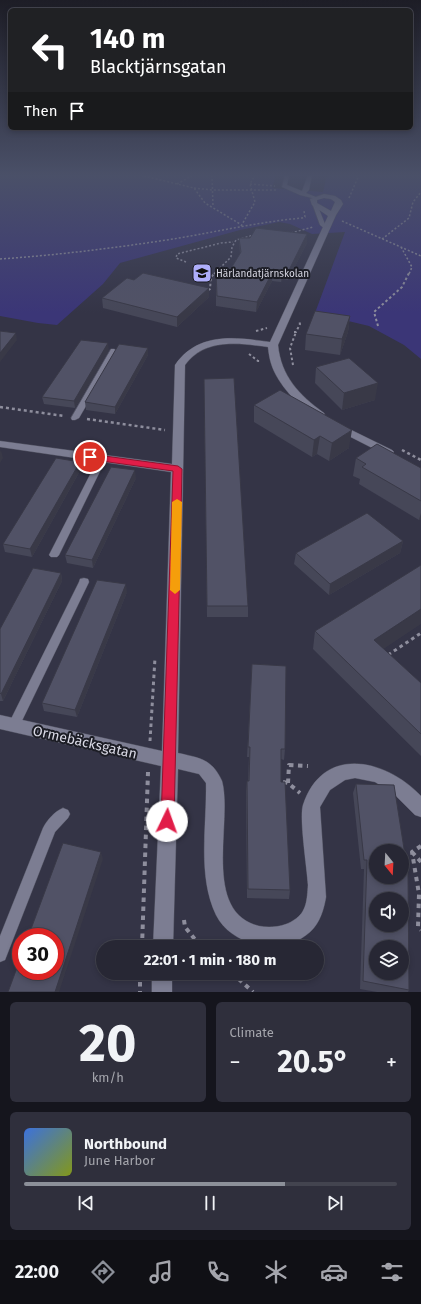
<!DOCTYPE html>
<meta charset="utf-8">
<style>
:root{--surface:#272734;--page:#2f2f3c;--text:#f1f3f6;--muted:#a4a5ac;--line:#43444f;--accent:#8c9099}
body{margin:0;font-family:"Fira Sans",sans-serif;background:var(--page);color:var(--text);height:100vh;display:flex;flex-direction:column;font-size:15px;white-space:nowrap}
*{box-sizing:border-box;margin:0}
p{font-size:13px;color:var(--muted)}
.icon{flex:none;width:22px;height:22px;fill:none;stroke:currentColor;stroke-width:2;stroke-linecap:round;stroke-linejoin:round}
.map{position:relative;height:992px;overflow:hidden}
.sheet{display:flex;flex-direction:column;gap:10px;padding:10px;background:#15151d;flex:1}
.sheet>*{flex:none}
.hud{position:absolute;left:8px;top:8px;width:405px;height:122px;border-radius:6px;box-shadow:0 2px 6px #0003,0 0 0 1px var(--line);background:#202124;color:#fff;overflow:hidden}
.needle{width:26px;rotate:162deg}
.controls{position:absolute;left:369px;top:844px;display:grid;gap:8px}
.controls a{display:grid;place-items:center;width:40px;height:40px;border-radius:50%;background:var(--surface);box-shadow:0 2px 6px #0003,0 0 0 1px var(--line);font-size:20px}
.speed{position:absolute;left:12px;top:928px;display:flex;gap:8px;font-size:20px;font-weight:700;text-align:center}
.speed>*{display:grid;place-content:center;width:52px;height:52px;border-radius:50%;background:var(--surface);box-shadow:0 2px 6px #0003,0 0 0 1px var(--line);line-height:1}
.speed .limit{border:6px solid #d22;background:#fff;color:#111}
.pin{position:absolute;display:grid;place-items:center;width:34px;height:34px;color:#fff;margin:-17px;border:2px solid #fff;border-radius:50%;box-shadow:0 1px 4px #0007}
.me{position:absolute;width:44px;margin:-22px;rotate:3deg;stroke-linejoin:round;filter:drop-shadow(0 0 3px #0008)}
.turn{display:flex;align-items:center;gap:14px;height:84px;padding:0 16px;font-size:18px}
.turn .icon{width:52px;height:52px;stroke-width:2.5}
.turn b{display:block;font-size:28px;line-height:34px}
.then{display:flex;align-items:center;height:38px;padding:0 16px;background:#0003;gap:8px;font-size:15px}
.big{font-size:30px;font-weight:700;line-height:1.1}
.sheet .card{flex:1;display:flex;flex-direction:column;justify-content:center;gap:6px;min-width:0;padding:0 14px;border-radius:6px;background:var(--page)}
.sheet .dial{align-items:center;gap:0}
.dial b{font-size:52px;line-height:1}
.song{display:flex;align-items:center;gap:12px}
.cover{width:48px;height:48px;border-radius:6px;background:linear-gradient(135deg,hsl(220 70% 55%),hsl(70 70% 35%))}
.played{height:4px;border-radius:2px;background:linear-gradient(90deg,var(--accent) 70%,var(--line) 70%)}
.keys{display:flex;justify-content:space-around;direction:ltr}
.heat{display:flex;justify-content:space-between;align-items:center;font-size:22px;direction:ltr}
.sheet .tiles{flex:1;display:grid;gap:10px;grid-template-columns:1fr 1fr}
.card:last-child{grid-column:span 2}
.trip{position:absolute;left:96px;top:940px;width:228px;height:40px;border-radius:20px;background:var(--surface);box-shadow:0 2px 6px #0003,0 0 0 1px var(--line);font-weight:700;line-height:40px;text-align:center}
.tab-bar{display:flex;height:64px;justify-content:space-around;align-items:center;background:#101015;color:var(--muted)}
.tab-bar .icon{width:28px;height:28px}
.tab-bar .current{color:var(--accent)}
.tab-bar b{font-size:18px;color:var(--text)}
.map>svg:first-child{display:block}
.green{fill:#3b3677}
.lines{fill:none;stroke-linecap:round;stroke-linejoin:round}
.lane-casing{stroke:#505160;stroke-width:1}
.street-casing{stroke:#505160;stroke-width:1}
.path-far4{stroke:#8e8e9d;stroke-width:1.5;stroke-dasharray:2 2;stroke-linecap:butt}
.path-far3{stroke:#8e8e9d;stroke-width:2;stroke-dasharray:2.5 2.5;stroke-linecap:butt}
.path-far2{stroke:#8e8e9d;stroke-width:2.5;stroke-dasharray:3 3;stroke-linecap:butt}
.path-far1{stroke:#8e8e9d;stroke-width:3;stroke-dasharray:3.5 3.5;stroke-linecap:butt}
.path{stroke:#8e8e9d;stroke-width:4;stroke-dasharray:4.5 4.5;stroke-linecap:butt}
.lane{fill:#7c7d92;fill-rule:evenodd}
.street{fill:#7c7d92;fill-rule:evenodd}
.wall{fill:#464758}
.shaded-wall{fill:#393947}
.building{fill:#515266;stroke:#393947;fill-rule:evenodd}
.route{fill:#e11d48;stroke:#92132f}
.slow{fill:#f59e0b}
.labels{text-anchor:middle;stroke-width:4;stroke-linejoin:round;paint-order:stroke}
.far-poi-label{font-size:10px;fill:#d9d9e5;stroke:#1c1d25;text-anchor:start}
.near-street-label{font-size:14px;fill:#d9d9e5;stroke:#1c1d25}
</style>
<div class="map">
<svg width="421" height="992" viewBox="0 0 421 992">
<rect width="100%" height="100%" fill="#343446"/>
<!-- green -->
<path class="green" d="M 0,175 L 276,175 L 272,188 L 323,192 L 327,175 L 421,175 L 421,359 L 404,345 L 369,326 L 315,313 L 345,232 L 312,234 L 290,224 L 279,222 L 240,230 L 120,263 L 103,284 L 57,325 L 38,323 L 0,316 Z"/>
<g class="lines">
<!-- lane casing -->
<g class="lane-casing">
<path id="lane" d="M 285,175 L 289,175 L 287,185 L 302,191 L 308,175 L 312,175 L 309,190 L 306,193 L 316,197 L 316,199 L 300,195 L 282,187 Z
M 312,203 L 317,204 L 325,224 L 330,228 L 329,229 L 325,229 L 320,225 Z
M 111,349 L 114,349 L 118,351 L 79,418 L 75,420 L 72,420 L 71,418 Z
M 102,456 L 106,459 L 59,555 L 57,557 L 51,557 L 49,555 L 98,459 Z
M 84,578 L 88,579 L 89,582 L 18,729 L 14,730 L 10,729 L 8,725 L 10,721 L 79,582 L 80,579 Z
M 63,808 L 68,810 L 70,814 L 68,818 L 55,832 L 5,960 L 0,962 L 0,936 L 43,828 C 47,820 55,811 63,808 Z"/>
</g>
<!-- street casing -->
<g class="street-casing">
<path id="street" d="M 324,194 L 335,196 L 341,200 L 343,204 L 336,215 L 278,345 C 281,376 299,395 324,413 L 325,415 L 324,417 C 309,421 282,387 276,375 C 271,366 269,357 268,347 C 238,343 205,338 185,365 L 178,753 C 200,758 212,759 222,781 C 233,821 201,912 259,926 C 271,928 284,927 294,920 C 307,912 307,899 308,885 C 307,868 299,818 303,805 C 323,744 386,759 421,796 L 421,817 L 415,815 L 393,793 L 375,782 L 355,778 L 345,780 L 330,790 L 320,807 L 326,897 C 324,909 320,923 310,932 C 283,957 232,947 216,915 C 197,875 207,826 206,783 L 199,774 L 178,769 L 173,947 L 153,947 L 161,766 L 0,729 L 0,715 L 162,751 L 171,472 L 0,447 L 0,441 L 172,464 L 175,365 C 198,332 234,337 270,342 L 328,216 L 312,205 L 310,199 ZM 324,198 L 331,199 L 335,202 L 331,211 L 317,203 L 317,200 Z
M 337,423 L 392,450 L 394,452 L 392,454 L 384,454 L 333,428 L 332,426 Z
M 152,973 L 172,973 L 172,992 L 152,992 Z"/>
</g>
<!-- path-far4 -->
<path class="path-far4" d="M 140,175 L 194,188 L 205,203 L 240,224
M 212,175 L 213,207
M 177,184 L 193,175
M 250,184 L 275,186
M 194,188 L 212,190 L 276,190
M 349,198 L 359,175
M 342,221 L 421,256
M 241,226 L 255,202 L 250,184 L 255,175
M 291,233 L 313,227
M 382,239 L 409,218 L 413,202 L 421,192
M 401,247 L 412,267 L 409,274
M 0,259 C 58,255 115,248 173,239 C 216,232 258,222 302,218 L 305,217 L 304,211
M 186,262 L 176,258 L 177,254 L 221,243 L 233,242
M 214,274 L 231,257 L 232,247 L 236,240 L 254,235"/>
<!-- path-far3 -->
<path class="path-far3" d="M 208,290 L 210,289 L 211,277 L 215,273
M 378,326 L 374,312 L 402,287 L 409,273
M 256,331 L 267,328
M 294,332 L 296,332 L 300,324 L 299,321
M 249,354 L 258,361 L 261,361
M 293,365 L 290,348 L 296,332"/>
<!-- path-far2 -->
<path class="path-far2" d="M 0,407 L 64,416
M 87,419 L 165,430
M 402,450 L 421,460"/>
<!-- path-far1 -->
<path class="path-far1" d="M 388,655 L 421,633
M 150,741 L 155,658"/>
<!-- path -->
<path class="path" d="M 283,782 L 288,783 L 300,793
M 288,783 L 289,765 L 308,766
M 421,846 L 412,852 L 419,894 L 418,927 L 421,930
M 412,852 L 421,862
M 184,920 L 185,927 L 201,947
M 142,947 L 148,772
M 140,973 L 140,992
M 232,973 L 253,992"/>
<!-- lane -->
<use href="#lane" class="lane"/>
<!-- street -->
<use href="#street" class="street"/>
</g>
<!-- wall -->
<path class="wall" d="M 307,234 L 307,243 L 288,280 L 283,279 L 281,282 L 272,281 L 256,312 L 216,306 L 216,270 L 230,270 L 240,254 L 239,238 Z
M 134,280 L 209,288 L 209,297 L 177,327 L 103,308 L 102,298 Z
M 350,316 L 348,332 L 340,355 L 305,350 L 306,334 Z
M 148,348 L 148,355 L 115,414 L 86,410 L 85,402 Z
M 109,350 L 75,408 L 44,404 L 42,397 Z
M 316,367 L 375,400 L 342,410 L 315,383 Z
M 204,379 L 248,606 L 248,617 L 207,617 Z
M 254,405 L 349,448 L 329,461 L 317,454 L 312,457 L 254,422 Z
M 356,458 L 421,468 L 421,519 L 419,520 L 359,484 L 360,479 L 353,476 Z
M 80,462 L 81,469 L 32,557 L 5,552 L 3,544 Z
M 136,478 L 93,568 L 67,563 L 65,555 Z
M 403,541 L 400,553 L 329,595 L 294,564 L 296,553 Z
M 61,573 L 62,581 L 3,701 L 0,701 L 0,629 Z
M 127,592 L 77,717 L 44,711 L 42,703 Z
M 315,631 L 384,649 L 421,683 L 421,756 L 313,649 Z
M 252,664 L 285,749 L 284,760 L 281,759 L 281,782 L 290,890 L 289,899 L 247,898 L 246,791 L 247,781 L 248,781 L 249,757 L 247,757 Z
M 356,784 L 409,990 L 408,992 L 377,992 L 360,989 L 364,869 L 361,869 L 353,793 Z"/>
<!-- shaded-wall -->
<path class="shaded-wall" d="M 307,234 L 307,243 L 288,280 L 289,270 Z
M 283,270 L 283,279 L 281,282 L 282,273 Z
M 273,271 L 272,281 L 256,312 L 257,302 Z
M 209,288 L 209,297 L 177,327 L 177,317 Z
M 350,316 L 348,332 L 340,355 L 342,339 Z
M 16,333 L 17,340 L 0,362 L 0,353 Z
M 108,343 L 109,350 L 75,408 L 74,401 Z
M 148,348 L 148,355 L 115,414 L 115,407 Z
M 378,383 L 375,400 L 342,410 L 344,393 Z
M 352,430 L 349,448 L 329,461 L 332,443 Z
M 320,436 L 317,454 L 312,457 L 314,440 Z
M 1,450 L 3,458 L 0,463 L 0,452 Z
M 80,462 L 81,469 L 32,557 L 30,549 Z
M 135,470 L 136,478 L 93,568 L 92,560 Z
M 421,513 L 421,519 L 419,520 Z
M 403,541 L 400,553 L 329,595 L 330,584 Z
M 61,573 L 62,581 L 3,701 L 1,694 Z
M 126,584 L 127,592 L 77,717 L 75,710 Z
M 421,609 L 421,624 L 370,658 L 374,640 Z
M 101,852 L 103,859 L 59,992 L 55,992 Z"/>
<!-- building -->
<path class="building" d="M 256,228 L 307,234 L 289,270 L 283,270 L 282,273 L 273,271 L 257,302 L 217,296 L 216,270 L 230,270 L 241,252 L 239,238 L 250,238 Z
M 143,273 L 209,288 L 177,317 L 102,298 L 127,278 L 134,280 Z
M 315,311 L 350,316 L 342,339 L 306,334 Z
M 0,331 L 16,333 L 0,353 Z
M 81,340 L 108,343 L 74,401 L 42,397 Z
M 119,344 L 148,348 L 115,407 L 85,402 Z
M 349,358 L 378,383 L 344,393 L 316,367 Z
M 234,378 L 248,606 L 207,606 L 204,379 Z
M 280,390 L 352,430 L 332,443 L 320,436 L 314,440 L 254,405 Z
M 377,444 L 421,468 L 421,501 L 362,467 L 366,464 L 356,458 Z
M 56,458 L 80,462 L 30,549 L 3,544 Z
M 111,467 L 135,470 L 92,560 L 65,555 Z
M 367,513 L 403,541 L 330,584 L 296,553 Z
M 421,565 L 421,609 L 374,640 L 421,683 L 421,734 L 315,631 Z
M 33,568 L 61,573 L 1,694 L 0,693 L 0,629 Z
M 97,580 L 126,584 L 75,710 L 42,703 Z
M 252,664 L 286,666 L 285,749 L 281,749 L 281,782 L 285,782 L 290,890 L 248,889 L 247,781 L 249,781 L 250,747 L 248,747 Z
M 356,784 L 394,785 L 408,874 L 409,990 L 363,981 L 367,860 L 364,860 ZM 376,851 L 402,851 L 402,877 L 376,877 ZM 376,899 L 402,899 L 402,925 L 376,925 ZM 376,947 L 402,947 L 402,973 L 376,973 Z
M 63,843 L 101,852 L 55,992 L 8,992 L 21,957 L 21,971 L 55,971 L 55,937 L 28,937 Z"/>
<!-- sky -->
<linearGradient id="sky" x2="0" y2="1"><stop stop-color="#1d1d26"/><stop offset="0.56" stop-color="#4a5068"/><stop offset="1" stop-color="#4a5068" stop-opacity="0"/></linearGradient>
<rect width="421" height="313" fill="url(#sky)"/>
<!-- route -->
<path class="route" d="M 90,454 L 178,466 L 182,469 L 174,821 L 172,826 L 167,827 L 163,826 L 161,821 L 173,471 L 87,459 L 86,457 Z"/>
<!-- slow -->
<path class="slow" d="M 177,499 L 182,502 L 180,590 L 175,594 L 170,590 L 172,502 Z"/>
<!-- icons -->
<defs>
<g id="school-square" transform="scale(1)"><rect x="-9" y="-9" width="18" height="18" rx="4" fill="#aeaefb" stroke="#1c1d25"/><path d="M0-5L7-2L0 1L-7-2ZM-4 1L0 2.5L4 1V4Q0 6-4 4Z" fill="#111"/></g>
</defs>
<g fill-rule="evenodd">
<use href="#school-square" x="202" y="273"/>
</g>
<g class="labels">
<!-- far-poi labels -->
<g class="far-poi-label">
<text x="216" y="277">Härlandatjärnskolan</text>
</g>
<!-- near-street labels -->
<g class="near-street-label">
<text transform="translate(85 742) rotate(13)" y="5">Ormebäcksgatan</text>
</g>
</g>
</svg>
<div class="controls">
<a><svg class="needle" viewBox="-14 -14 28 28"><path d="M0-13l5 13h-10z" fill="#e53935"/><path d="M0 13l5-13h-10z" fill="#a4a5ac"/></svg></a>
<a><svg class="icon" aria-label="sound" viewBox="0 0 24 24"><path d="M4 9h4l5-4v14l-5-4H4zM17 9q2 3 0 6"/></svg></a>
<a><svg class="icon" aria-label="layers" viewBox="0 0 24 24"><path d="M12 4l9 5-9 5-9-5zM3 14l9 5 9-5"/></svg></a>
</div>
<div class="speed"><div class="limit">30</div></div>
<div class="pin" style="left:90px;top:457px;background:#d93025"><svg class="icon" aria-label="arrive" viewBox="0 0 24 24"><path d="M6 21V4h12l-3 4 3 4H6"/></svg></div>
<svg class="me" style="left:167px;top:821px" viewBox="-20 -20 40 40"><circle r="19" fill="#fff"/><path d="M0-13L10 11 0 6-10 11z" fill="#e11d48"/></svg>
<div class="trip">22:01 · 1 min · 180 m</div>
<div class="hud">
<div class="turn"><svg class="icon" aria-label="left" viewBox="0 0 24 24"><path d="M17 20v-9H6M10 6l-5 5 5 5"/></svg><div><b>140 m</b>Blacktjärnsgatan</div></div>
<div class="then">Then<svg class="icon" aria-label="arrive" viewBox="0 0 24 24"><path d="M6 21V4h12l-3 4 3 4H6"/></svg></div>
</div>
</div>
<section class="sheet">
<div class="tiles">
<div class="card dial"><b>20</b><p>km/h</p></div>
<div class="card"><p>Climate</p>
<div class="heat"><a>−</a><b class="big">20.5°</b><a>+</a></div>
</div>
<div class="card">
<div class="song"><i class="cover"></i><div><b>Northbound</b><p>June Harbor</p></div></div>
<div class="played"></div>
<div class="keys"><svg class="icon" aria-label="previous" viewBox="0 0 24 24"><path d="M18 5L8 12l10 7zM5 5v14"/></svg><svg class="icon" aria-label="pause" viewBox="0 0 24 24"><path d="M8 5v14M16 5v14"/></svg><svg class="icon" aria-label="next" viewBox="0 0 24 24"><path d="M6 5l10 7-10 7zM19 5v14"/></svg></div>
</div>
</div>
</section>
<nav class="tab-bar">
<b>22:00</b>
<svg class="icon current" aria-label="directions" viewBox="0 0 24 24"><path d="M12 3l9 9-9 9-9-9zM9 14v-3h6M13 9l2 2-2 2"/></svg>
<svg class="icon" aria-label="music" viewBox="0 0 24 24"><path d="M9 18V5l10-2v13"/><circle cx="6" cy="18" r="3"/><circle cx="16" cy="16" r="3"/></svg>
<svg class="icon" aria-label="phone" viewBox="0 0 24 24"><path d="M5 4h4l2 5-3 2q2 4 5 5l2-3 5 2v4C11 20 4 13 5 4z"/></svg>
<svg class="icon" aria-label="climate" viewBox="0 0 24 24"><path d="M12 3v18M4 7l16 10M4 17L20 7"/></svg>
<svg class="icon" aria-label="car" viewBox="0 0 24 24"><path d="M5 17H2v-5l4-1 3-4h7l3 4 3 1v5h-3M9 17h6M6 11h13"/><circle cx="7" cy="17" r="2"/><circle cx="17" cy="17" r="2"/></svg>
<svg class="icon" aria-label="filters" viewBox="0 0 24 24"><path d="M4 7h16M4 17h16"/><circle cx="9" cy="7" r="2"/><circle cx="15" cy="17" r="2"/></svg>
</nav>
